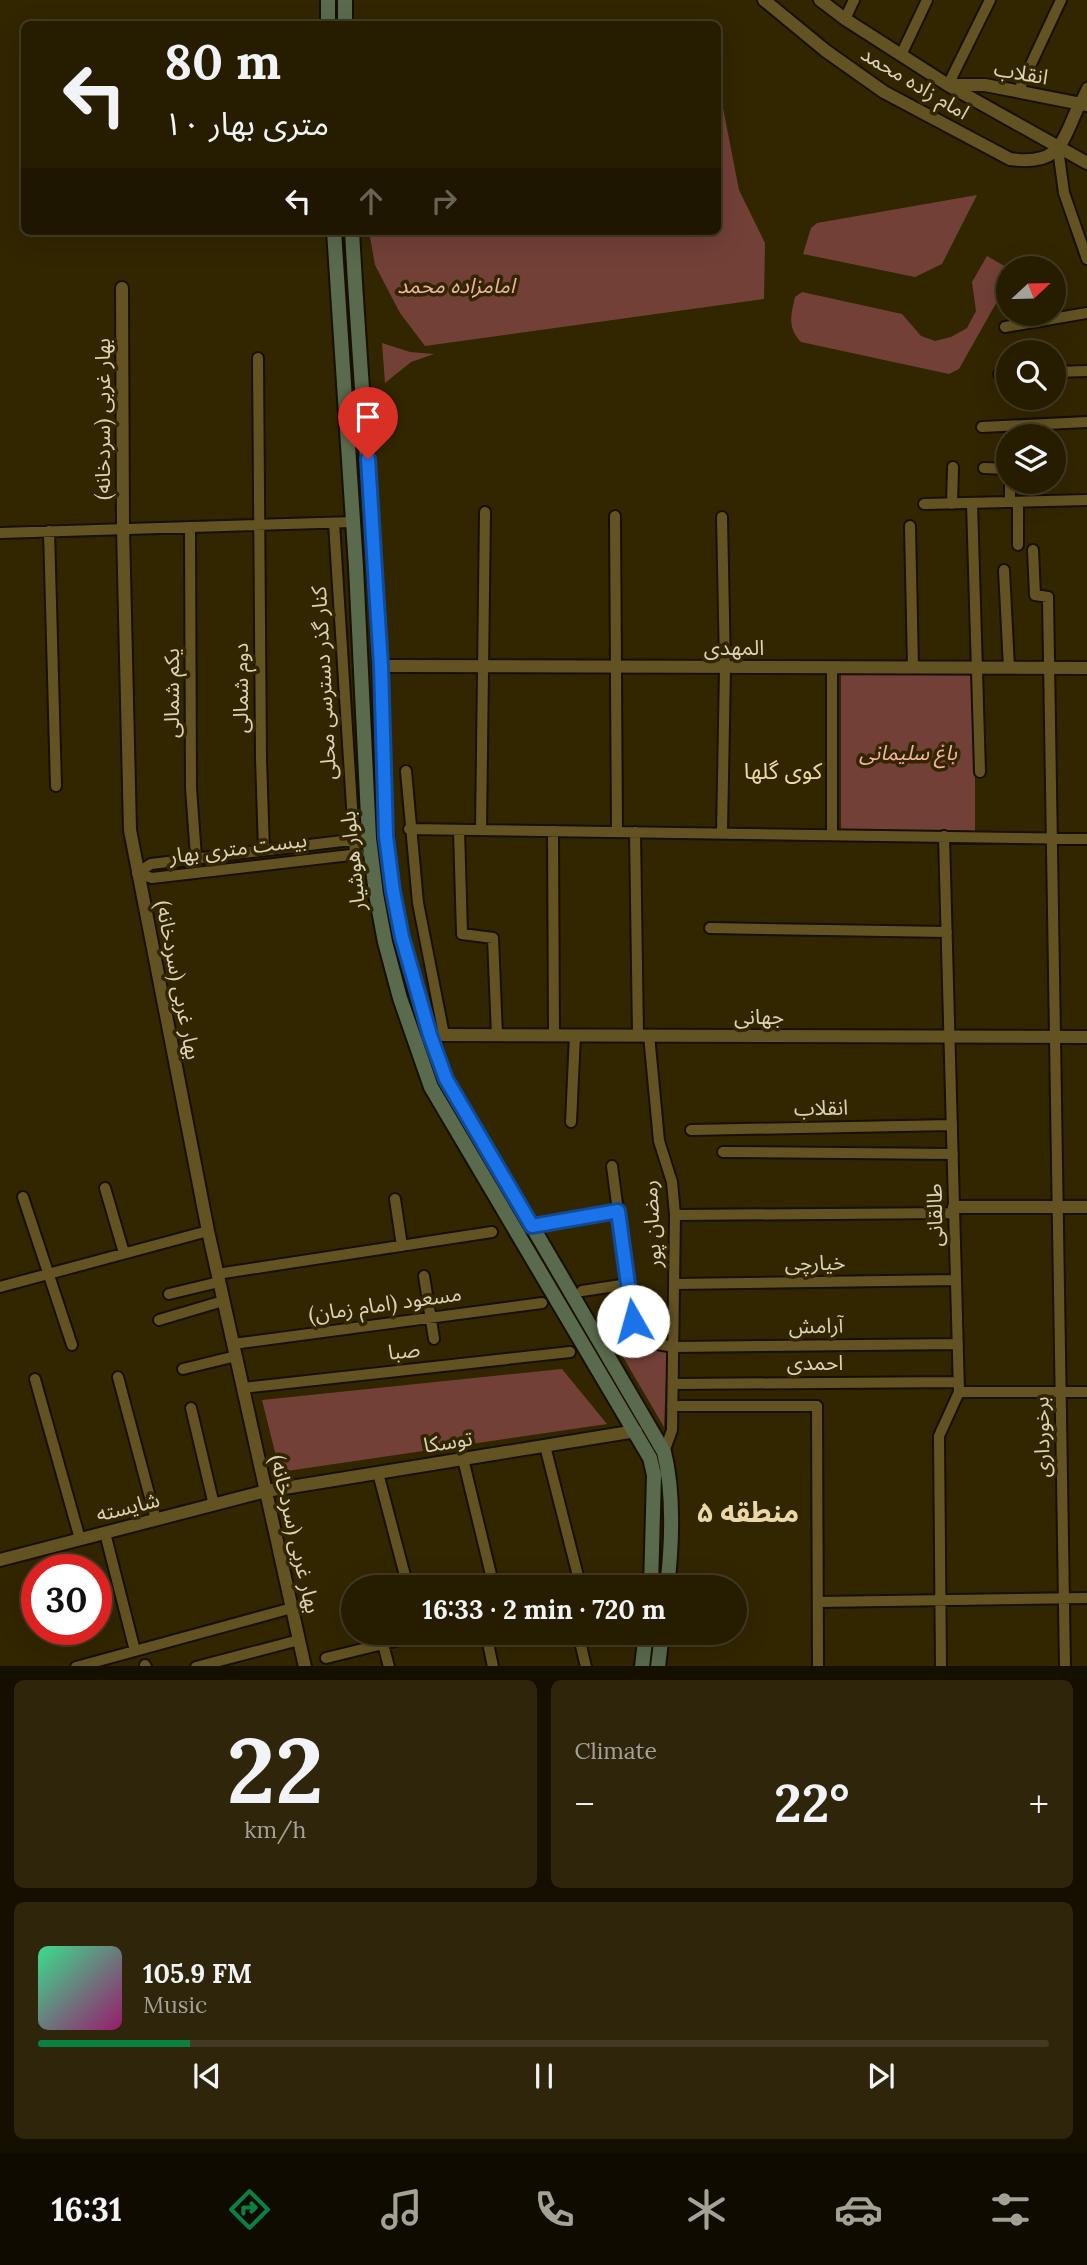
<!DOCTYPE html>
<meta charset="utf-8">
<style>
:root{--surface:#261c00;--page:#2e250a;--text:#f1f3f6;--muted:#a4a199;--line:#423a22;--accent:#0b8043}
body{margin:0;font-family:Lora,"Noto Sans Arabic",serif;background:var(--page);color:var(--text);height:100vh;display:flex;flex-direction:column;font-size:26px;white-space:nowrap}
*{box-sizing:border-box;margin:0}
p{font-size:23px;color:var(--muted)}
.icon{flex:none;width:38px;height:38px;fill:none;stroke:currentColor;stroke-width:2;stroke-linecap:round;stroke-linejoin:round}
.map{position:relative;height:1666px;overflow:hidden}
.sheet{display:flex;flex-direction:column;gap:14px;padding:14px;background:#150f00;flex:1}
.sheet>*{flex:none}
.top-card{position:absolute;left:21px;top:21px;width:700px;height:214px;border-radius:10px;box-shadow:0 7px 28px #0002,0 0 0 2px var(--line);background:#261c00;color:var(--text);overflow:hidden}
.needle{width:46px;rotate:68deg}
.fabs{position:absolute;left:996px;top:256px;display:grid;gap:14px}
.fabs a{display:grid;place-items:center;width:70px;height:70px;border-radius:50%;background:var(--surface);box-shadow:0 7px 28px #0002,0 0 0 2px var(--line);font-size:35px}
.speed{position:absolute;left:21px;top:1554px;display:flex;gap:14px;font-size:35px;font-weight:700;text-align:center}
.speed>*{display:grid;place-content:center;width:91px;height:91px;border-radius:50%;background:var(--surface);box-shadow:0 7px 28px #0002,0 0 0 2px var(--line);line-height:1}
.speed .limit{border:10px solid #d22;background:#fff;color:#111}
.pin{position:absolute;display:grid;place-items:center;width:60px;height:60px;color:#fff;margin:-72px -30px;border-radius:50% 50% 50% 0;rotate:-45deg;box-shadow:0 0 7px #0007}
.pin .icon{rotate:45deg}
.me{position:absolute;width:77px;margin:-38px;rotate:353deg;stroke-linejoin:round;filter:drop-shadow(0 0 5px #0008)}
.turn{display:flex;align-items:center;gap:24px;height:147px;padding:0 28px;font-size:32px}
.turn .icon{width:91px;height:91px;stroke-width:2.5}
.turn b{display:block;font-size:49px;line-height:60px}
.lanes{display:flex;align-items:center;height:66px;padding:0 28px;background:#0003;justify-content:center;gap:35px;direction:ltr}
.lanes .off{opacity:.35}
.big{font-size:52px;font-weight:700;line-height:1.1}
.sheet .tile{flex:1;display:flex;flex-direction:column;justify-content:center;gap:10px;min-width:0;padding:0 24px;border-radius:10px;background:var(--page)}
.sheet .dial{align-items:center;gap:0}
.dial b{font-size:91px;line-height:1}
.song{display:flex;align-items:center;gap:21px}
.cover{width:84px;height:84px;border-radius:10px;background:linear-gradient(135deg,hsl(150 70% 55%),hsl(320 70% 35%))}
.played{height:7px;border-radius:4px;background:linear-gradient(90deg,var(--accent) 15%,var(--line) 15%)}
.keys{display:flex;justify-content:space-around;direction:ltr}
.heat{display:flex;justify-content:space-between;align-items:center;font-size:38px;direction:ltr}
.sheet .tiles{flex:1;display:grid;gap:14px;grid-template-columns:1fr 1fr}
.tile:last-child{grid-column:span 2}
.trip{position:absolute;left:341px;top:1575px;width:406px;height:70px;border-radius:35px;background:var(--surface);box-shadow:0 7px 28px #0002,0 0 0 2px var(--line);font-weight:700;line-height:70px;text-align:center}
.tabs{display:flex;height:112px;justify-content:space-around;align-items:center;background:#0f0b00;color:var(--muted)}
.tabs .icon{width:49px;height:49px}
.tabs .on{color:var(--accent)}
.tabs b{font-size:32px;color:var(--text)}
.map>svg:first-child{display:block}
.green{fill:#724037}
.lines{fill:none;stroke-linecap:round;stroke-linejoin:round}
.minor-casing{stroke:#170f00;stroke-width:14}
.tertiary-casing{stroke:#170f00;stroke-width:16}
.secondary-casing{stroke:#170f00;stroke-width:18}
.minor{stroke:#635322;stroke-width:10}
.tertiary{stroke:#635322;stroke-width:12}
.secondary{stroke:#5a6a4d;stroke-width:14}
.route-casing{stroke:#114b97;stroke-width:18}
.route{stroke:#1a73e8;stroke-width:12}
.labels{text-anchor:middle;stroke-width:7;stroke-linejoin:round;paint-order:stroke}
.street-label{font-size:21px;fill:#dbd2b9;stroke:#322600}
.park-label{font-size:21px;font-style:italic;fill:#f1b1a5;stroke:#322600}
.neighbourhood-label{font-size:23px;fill:#ebd8a4;stroke:#322600}
.district-label{font-size:28px;font-weight:bold;fill:#ebd8a4;stroke:#322600}
</style>
<div class="map">
<svg width="1087" height="1667" viewBox="0 0 1087 1667">
<rect width="100%" height="100%" fill="#322600"/>
<!-- green -->
<path class="green" d="M 722,103 L 739,190 L 765,243 L 764,299 L 425,346 L 400,313 L 375,265 L 369,231 L 718,231 L 718,104 Z
M 977,195 L 942,264 L 915,277 L 803,254 L 811,228 L 817,223 Z
M 987,256 L 1008,268 L 1008,282 L 959,369 L 949,374 L 801,342 C 787,327 791,315 795,297 L 802,292 L 902,314 L 921,336 L 935,341 L 951,337 L 967,328 L 976,311 L 972,282 Z
M 382,343 L 410,352 L 434,354 L 411,362 L 385,383 Z
M 841,674 L 975,675 L 975,832 L 841,831 Z
M 616,1345 L 667,1351 L 664,1427 Z
M 562,1369 L 607,1424 L 280,1472 L 262,1400 Z"/>
<g class="lines">
<!-- minor casing -->
<g class="minor-casing">
<path id="minor" d="M 845,19 L 854,0
M 901,55 L 927,0
M 948,85 L 990,0
M 1018,92 L 1061,0
M 1080,103 L 1087,88
M 1058,149 L 1064,193 L 1087,259
M 1005,327 L 1087,313
M 258,358 L 261,759 L 264,850
M 1054,372 L 1087,371
M 999,374 L 1008,373
M 982,427 L 1087,422
M 984,468 L 1008,469
M 1010,481 L 1010,502
M 1018,502 L 1018,545
M 972,503 L 980,772
M 924,504 L 1087,500
M 952,504 L 953,467
M 615,516 L 617,832
M 334,523 L 355,854
M 910,526 L 913,667
M 190,527 L 191,788 L 196,857
M 49,531 L 56,786
M 0,533 L 353,522
M 1033,550 L 1035,595 L 1048,597 L 1065,1667
M 1004,570 L 1009,668
M 832,667 L 832,834
M 406,771 L 418,903 L 444,1035
M 409,829 L 1087,839
M 459,830 L 462,934 L 493,938 L 497,1035
M 481,830 L 485,512
M 553,831 L 554,1035
M 635,832 L 638,1035
M 722,833 L 725,667 L 722,517
M 137,873 L 151,864 L 359,839
M 137,873 L 152,878 L 359,854
M 710,928 L 947,932
M 649,1035 L 659,1141 L 672,1182 L 675,1215 L 672,1430 L 664,1452
M 571,1122 L 575,1035
M 691,1130 L 952,1125
M 723,1152 L 953,1154
M 612,1166 L 635,1340 L 674,1347 L 958,1344
M 105,1188 L 124,1253
M 23,1197 L 72,1345
M 395,1199 L 402,1246
M 675,1215 L 954,1213
M 532,1226 L 618,1211
M 217,1274 L 492,1232
M 424,1276 L 434,1339
M 674,1284 L 956,1280
M 0,1287 L 208,1231
M 582,1291 L 628,1284
M 169,1294 L 219,1282
M 159,1320 L 223,1301
M 233,1344 L 542,1303
M 183,1369 L 236,1356
M 118,1377 L 156,1520
M 35,1379 L 80,1539
M 673,1384 L 958,1382
M 243,1388 L 570,1352
M 959,1392 L 1087,1392
M 672,1406 L 817,1406 L 818,1667
M 191,1408 L 214,1505
M 545,1446 L 578,1576
M 463,1459 L 494,1587
M 378,1473 L 408,1587
M 105,1533 L 135,1651
M 611,1587 L 653,1577
M 818,1602 L 1087,1598
M 486,1633 L 493,1667
M 578,1633 L 586,1667
M 383,1644 L 389,1667
M 326,1658 L 428,1633
M 145,1665 L 146,1667
M 76,1667 L 292,1608
M 196,1667 L 299,1640
M 941,1667 L 939,1436 L 959,1392 L 944,836"/>
</g>
<!-- tertiary casing -->
<g class="tertiary-casing">
<path id="tertiary" d="M 764,0 L 826,51 L 884,92 L 1010,159 C 1061,166 1061,143 1080,103
M 820,0 L 845,19 L 948,85 L 1087,163
M 949,85 L 985,85 L 1087,105
M 122,288 L 123,529 L 130,830 L 208,1231 L 305,1667
M 381,666 L 1087,668
M 430,1035 L 1087,1037
M 954,1207 L 1087,1207
M 0,1560 L 266,1491 L 636,1431"/>
</g>
<!-- secondary casing -->
<g class="secondary-casing">
<path id="secondary" d="M 328,0 L 328,24
M 345,0 L 345,24
M 334,231 L 356,567 L 369,838 L 376,894 L 385,942 L 400,998 L 431,1087 L 650,1458 L 654,1475 L 651,1587
M 352,231 C 359,361 370,491 378,621 C 383,711 379,802 393,890 C 403,955 424,1018 446,1079 L 664,1452 C 674,1492 672,1546 667,1587
M 642,1667 L 646,1633
M 658,1667 L 662,1633"/>
</g>
<!-- minor -->
<use href="#minor" class="minor"/>
<!-- tertiary -->
<use href="#tertiary" class="tertiary"/>
<!-- secondary -->
<use href="#secondary" class="secondary"/>
</g>
<g class="lines">
<!-- route casing -->
<g class="route-casing">
<path id="route" d="M 368,459 L 381,666 L 386,836 L 393,891 L 402,937 L 430,1035 L 446,1079 L 532,1226 L 618,1211 L 633,1321"/>
</g>
<!-- route -->
<use href="#route" class="route"/>
</g>
<g class="labels">
<!-- street labels -->
<g class="street-label">
<text transform="translate(1021 73) rotate(10)" y="7">انقلاب</text>
<text transform="translate(915 83) rotate(31)" y="7">امام زاده محمد</text>
<text transform="translate(103 419) rotate(-90)" y="7">بهار غربی (سردخانه)</text>
<text x="734" y="655">المهدی</text>
<text transform="translate(324 683) rotate(-93)" y="7">کنار گذر دسترسی محلی</text>
<text transform="translate(241 688) rotate(-90)" y="7">دوم شمالی</text>
<text transform="translate(172 693) rotate(-90)" y="7">یکم شمالی</text>
<text transform="translate(238 848) rotate(-7)" y="7">بیست متری بهار</text>
<text transform="translate(353 861) rotate(-96)" y="7">بلوار هوشیار</text>
<text transform="translate(178 980) rotate(79)" y="7">بهار غربی (سردخانه)</text>
<text x="759" y="1024">جهانی</text>
<text transform="translate(821 1108) rotate(-1)" y="7">انقلاب</text>
<text transform="translate(935 1215) rotate(-91)" y="7">طالقانی</text>
<text transform="translate(652 1224) rotate(-93)" y="7">رمضان پور</text>
<text transform="translate(815 1263) rotate(-1)" y="7">خیارچی</text>
<text transform="translate(385 1304) rotate(-8)" y="7">مسعود (امام زمان)</text>
<text transform="translate(816 1326) rotate(-1)" y="7">آرامش</text>
<text transform="translate(404 1351) rotate(-6)" y="7">صبا</text>
<text x="815" y="1370">احمدی</text>
<text transform="translate(1042 1437) rotate(-91)" y="7">برخورداری</text>
<text transform="translate(448 1442) rotate(-9)" y="7">توسکا</text>
<text transform="translate(128 1507) rotate(-14)" y="7">شایسته</text>
<text transform="translate(295 1534) rotate(77)" y="7">بهار غربی (سردخانه)</text>
</g>
<!-- park labels -->
<g class="park-label">
<text x="456" y="293">امامزاده محمد</text>
<text x="908" y="760">باغ سلیمانی</text>
</g>
<!-- neighbourhood labels -->
<g class="neighbourhood-label">
<text x="783" y="779">کوی گلها</text>
</g>
<!-- district labels -->
<g class="district-label">
<text x="748" y="1522">منطقه ۵</text>
</g>
</g>
</svg>
<div class="fabs">
<a><svg class="needle" viewBox="-14 -14 28 28"><path d="M0-13l5 13h-10z" fill="#e53935"/><path d="M0 13l5-13h-10z" fill="#a4a199"/></svg></a>
<a><svg class="icon" aria-label="search" viewBox="0 0 24 24"><circle cx="10" cy="10" r="6"/><path d="M15 15l6 6"/></svg></a>
<a><svg class="icon" aria-label="layers" viewBox="0 0 24 24"><path d="M12 4l9 5-9 5-9-5zM3 14l9 5 9-5"/></svg></a>
</div>
<div class="speed"><div class="limit">30</div></div>
<div class="pin" style="left:368px;top:459px;background:#d93025"><svg class="icon" aria-label="arrive" viewBox="0 0 24 24"><path d="M6 21V4h12l-3 4 3 4H6"/></svg></div>
<svg class="me" style="left:633px;top:1321px" viewBox="-20 -20 40 40"><circle r="19" fill="#fff"/><path d="M0-13L10 11 0 6-10 11z" fill="#1a73e8"/></svg>
<div class="trip">16:33 · 2 min · 720 m</div>
<div class="top-card">
<div class="turn"><svg class="icon" aria-label="left" viewBox="0 0 24 24"><path d="M17 20v-9H6M10 6l-5 5 5 5"/></svg><div><b>80 m</b>۱۰ متری بهار</div></div>
<div class="lanes"><svg class="icon" aria-label="left" viewBox="0 0 24 24"><path d="M17 20v-9H6M10 6l-5 5 5 5"/></svg><svg class="icon off" aria-label="ahead" viewBox="0 0 24 24"><path d="M12 20V5M6 11l6-6 6 6"/></svg><svg class="icon off" aria-label="right" viewBox="0 0 24 24"><path d="M7 20v-9h11M14 6l5 5-5 5"/></svg></div>
</div>
</div>
<section class="sheet">
<div class="tiles">
<div class="tile dial"><b>22</b><p>km/h</p></div>
<div class="tile"><p>Climate</p>
<div class="heat"><a>−</a><b class="big">22°</b><a>+</a></div>
</div>
<div class="tile">
<div class="song"><i class="cover"></i><div><b>105.9 FM</b><p>Music</p></div></div>
<div class="played"></div>
<div class="keys"><svg class="icon" aria-label="previous" viewBox="0 0 24 24"><path d="M18 5L8 12l10 7zM5 5v14"/></svg><svg class="icon" aria-label="pause" viewBox="0 0 24 24"><path d="M8 5v14M16 5v14"/></svg><svg class="icon" aria-label="next" viewBox="0 0 24 24"><path d="M6 5l10 7-10 7zM19 5v14"/></svg></div>
</div>
</div>
</section>
<nav class="tabs">
<b>16:31</b>
<svg class="icon on" aria-label="directions" viewBox="0 0 24 24"><path d="M12 3l9 9-9 9-9-9zM9 14v-3h6M13 9l2 2-2 2"/></svg>
<svg class="icon" aria-label="music" viewBox="0 0 24 24"><path d="M9 18V5l10-2v13"/><circle cx="6" cy="18" r="3"/><circle cx="16" cy="16" r="3"/></svg>
<svg class="icon" aria-label="phone" viewBox="0 0 24 24"><path d="M5 4h4l2 5-3 2q2 4 5 5l2-3 5 2v4C11 20 4 13 5 4z"/></svg>
<svg class="icon" aria-label="climate" viewBox="0 0 24 24"><path d="M12 3v18M4 7l16 10M4 17L20 7"/></svg>
<svg class="icon" aria-label="car" viewBox="0 0 24 24"><path d="M5 17H2v-5l4-1 3-4h7l3 4 3 1v5h-3M9 17h6M6 11h13"/><circle cx="7" cy="17" r="2"/><circle cx="17" cy="17" r="2"/></svg>
<svg class="icon" aria-label="filters" viewBox="0 0 24 24"><path d="M4 7h16M4 17h16"/><circle cx="9" cy="7" r="2"/><circle cx="15" cy="17" r="2"/></svg>
</nav>
